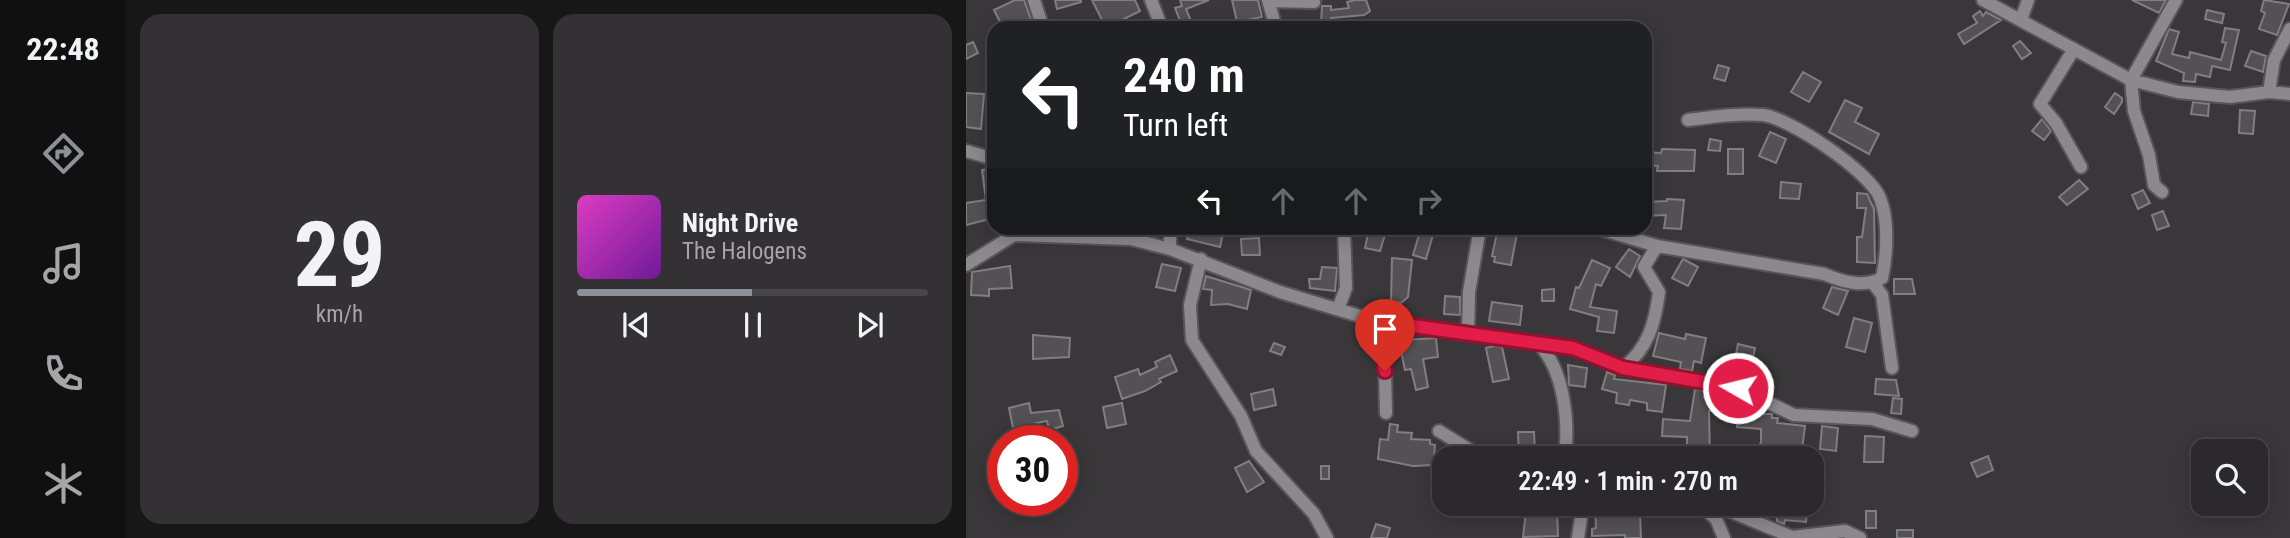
<!DOCTYPE html>
<meta charset="utf-8">
<style>
:root{--surface:#2b292b;--page:#333133;--text:#f1f3f6;--muted:#a6a6a9;--line:#474547;--accent:#8c9099}
body{margin:0;font-family:"Roboto Condensed",sans-serif;background:var(--page);color:var(--text);height:100vh;display:flex;flex-direction:column;font-size:26px;white-space:nowrap}
*{box-sizing:border-box;margin:0}
p{font-size:23px;color:var(--muted)}
.icon{flex:none;width:38px;height:38px;fill:none;stroke:currentColor;stroke-width:2;stroke-linecap:round;stroke-linejoin:round}
.map{position:relative;flex:1;overflow:hidden}
.panel{display:flex;flex-direction:column;gap:14px;padding:14px;background:#181718;width:840px}
.panel>*{flex:none}
.banner{position:absolute;left:21px;top:21px;width:665px;height:214px;border-radius:21px;box-shadow:0 4px 18px #0003,0 0 0 2px var(--line);background:#202124;color:#fff;overflow:hidden}
.tools{position:absolute;left:1225px;top:439px;display:grid;gap:14px}
.tools a{display:grid;place-items:center;width:77px;height:77px;border-radius:14px;background:var(--surface);box-shadow:0 4px 18px #0003,0 0 0 2px var(--line);font-size:35px}
.speed{position:absolute;left:21px;top:425px;display:flex;gap:14px;font-size:35px;font-weight:700;text-align:center}
.speed>*{display:grid;place-content:center;width:91px;height:91px;border-radius:50%;background:var(--surface);box-shadow:0 4px 18px #0003,0 0 0 2px var(--line);line-height:1}
.speed .limit{border:10px solid #d22;background:#fff;color:#111}
.pin{position:absolute;display:grid;place-items:center;width:60px;height:60px;color:#fff;margin:-72px -30px;border-radius:50% 50% 50% 0;rotate:-45deg;box-shadow:0 0 7px #0007}
.pin .icon{rotate:45deg}
.me{position:absolute;width:77px;margin:-38px;rotate:278deg;stroke-linejoin:round;filter:drop-shadow(0 0 5px #0008)}
.turn{display:flex;align-items:center;gap:24px;height:147px;padding:0 21px;font-size:32px}
.turn .icon{width:91px;height:91px;stroke-width:2.5}
.turn b{display:block;font-size:49px;line-height:60px}
.lanes{display:flex;align-items:center;height:66px;padding:0 21px;background:#0003;justify-content:center;gap:35px;direction:ltr}
.lanes .off{opacity:.35}
.panel .card{flex:1;display:flex;flex-direction:column;justify-content:center;gap:10px;min-width:0;padding:0 24px;border-radius:21px;background:var(--page)}
.panel .dial{align-items:center;gap:0}
.dial b{font-size:91px;line-height:1}
.song{display:flex;align-items:center;gap:21px}
.cover{width:84px;height:84px;border-radius:10px;background:linear-gradient(135deg,hsl(310 70% 55%),hsl(280 70% 35%))}
.played{height:7px;border-radius:4px;background:linear-gradient(90deg,var(--accent) 50%,var(--line) 50%)}
.keys{display:flex;justify-content:space-around;direction:ltr}
.panel .tiles{flex:1;display:grid;gap:14px;grid-template-columns:repeat(2,1fr)}
.trip{position:absolute;left:466px;top:446px;width:392px;height:70px;border-radius:21px;background:var(--surface);box-shadow:0 4px 18px #0003,0 0 0 2px var(--line);font-weight:600;line-height:70px;text-align:center}
main{display:flex;flex:1;min-height:0}
.dock{display:flex;flex-direction:column;width:126px;justify-content:space-around;align-items:center;background:#111011;color:var(--muted)}
.dock .icon{width:49px;height:49px}
.dock .current{color:var(--accent)}
.dock b{font-size:32px;color:var(--text)}
.map>svg:first-child{display:block}
.building{fill:#535154;stroke:#7f7e80;stroke-width:2}
.lines{fill:none;stroke-linecap:round;stroke-linejoin:round}
.minor-casing{stroke:#575558;stroke-width:16}
.minor{stroke:#8b898c;stroke-width:12}
.route-casing{stroke:#92132f;stroke-width:18}
.route{stroke:#e11d48;stroke-width:12}
</style>
<main>
<nav class="dock">
<b>22:48</b>
<svg class="icon current" aria-label="directions" viewBox="0 0 24 24"><path d="M12 3l9 9-9 9-9-9zM9 14v-3h6M13 9l2 2-2 2"/></svg>
<svg class="icon" aria-label="music" viewBox="0 0 24 24"><path d="M9 18V5l10-2v13"/><circle cx="6" cy="18" r="3"/><circle cx="16" cy="16" r="3"/></svg>
<svg class="icon" aria-label="phone" viewBox="0 0 24 24"><path d="M5 4h4l2 5-3 2q2 4 5 5l2-3 5 2v4C11 20 4 13 5 4z"/></svg>
<svg class="icon" aria-label="climate" viewBox="0 0 24 24"><path d="M12 3v18M4 7l16 10M4 17L20 7"/></svg>
</nav>
<section class="panel">
<div class="tiles">
<div class="card dial"><b>29</b><p>km/h</p></div>
<div class="card">
<div class="song"><i class="cover"></i><div><b>Night Drive</b><p>The Halogens</p></div></div>
<div class="played"></div>
<div class="keys"><svg class="icon" aria-label="previous" viewBox="0 0 24 24"><path d="M18 5L8 12l10 7zM5 5v14"/></svg><svg class="icon" aria-label="pause" viewBox="0 0 24 24"><path d="M8 5v14M16 5v14"/></svg><svg class="icon" aria-label="next" viewBox="0 0 24 24"><path d="M6 5l10 7-10 7zM19 5v14"/></svg></div>
</div>
</div>
</section>
<div class="map">
<svg width="1324" height="538" viewBox="0 0 1324 538">
<rect width="100%" height="100%" fill="#393739"/>
<!-- building -->
<path class="building" d="M 49,0 L 58,0 L 68,28 L 37,28 L 28,10 Z
M 89,0 L 115,0 L 115,2 L 91,9 Z
M 126,0 L 169,0 L 174,11 L 150,23 L 153,28 L 140,28 Z
M 214,0 L 243,0 L 220,9 L 228,28 L 217,28 L 209,8 L 216,6 Z
M 266,0 L 292,0 L 296,17 L 271,22 Z
M 389,0 L 400,0 L 404,11 L 398,15 L 365,18 L 364,24 L 355,24 L 356,6 L 365,6 L 365,10 L 383,8 L 381,2 Z
M 1166,0 L 1200,0 L 1193,13 Z
M 1298,0 L 1323,4 L 1311,35 L 1293,29 L 1299,13 L 1295,11 Z
M 1241,10 L 1258,14 L 1256,23 L 1239,19 Z
M 1014,11 L 1017,16 L 1020,12 L 1035,20 L 998,44 L 992,34 L 1011,23 L 1007,16 Z
M 1259,28 L 1273,30 L 1264,70 L 1246,66 L 1244,77 L 1230,74 L 1229,82 L 1217,81 L 1218,73 L 1190,61 L 1203,29 L 1213,32 L 1206,54 L 1223,58 L 1224,52 L 1255,60 L 1260,43 L 1256,42 Z
M 1054,41 L 1065,53 L 1056,59 L 1047,46 Z
M 7,42 L 12,53 L 0,59 L 0,45 Z
M 1285,51 L 1300,56 L 1297,72 L 1279,66 Z
M 752,65 L 763,68 L 759,81 L 748,78 Z
M 837,72 L 855,82 L 843,102 L 825,92 Z
M 0,93 L 18,94 L 15,129 L 0,127 Z
M 1149,93 L 1156,98 L 1156,102 L 1148,114 L 1139,107 Z
M 879,100 L 896,108 L 889,122 L 913,134 L 903,154 L 863,132 Z
M 1227,102 L 1243,104 L 1242,116 L 1225,114 Z
M 1274,110 L 1289,111 L 1287,134 L 1273,133 Z
M 1076,119 L 1085,131 L 1078,140 L 1066,131 Z
M 804,132 L 820,139 L 810,163 L 793,156 Z
M 744,139 L 755,141 L 754,151 L 742,150 Z
M 696,149 L 729,150 L 728,171 L 691,171 L 692,166 L 679,165 L 679,152 L 695,153 Z
M 762,149 L 777,149 L 777,174 L 762,174 Z
M 28,168 L 28,218 L 0,225 L 0,203 L 20,200 L 16,170 Z
M 1113,180 L 1122,189 L 1101,205 L 1093,197 Z
M 815,182 L 835,184 L 833,199 L 814,198 Z
M 1177,190 L 1184,203 L 1172,209 L 1166,195 Z
M 891,193 L 901,194 L 908,209 L 909,263 L 891,262 L 891,237 L 896,237 L 900,208 L 891,208 Z
M 701,199 L 718,200 L 715,229 L 698,228 L 700,215 L 679,216 L 679,202 L 701,201 Z
M 1197,211 L 1203,226 L 1191,230 L 1186,215 Z
M 223,228 L 258,229 L 254,247 L 221,239 Z
M 410,228 L 421,228 L 414,251 L 399,248 L 402,234 Z
M 455,228 L 469,228 L 460,259 L 447,255 Z
M 532,228 L 552,228 L 545,265 L 528,262 L 529,257 L 526,256 Z
M 293,238 L 294,255 L 276,255 L 275,239 Z
M 663,249 L 674,256 L 664,277 L 650,267 Z
M 426,258 L 446,260 L 442,297 L 435,303 L 425,302 Z
M 717,259 L 732,267 L 722,286 L 706,278 Z
M 626,260 L 644,268 L 635,286 L 630,284 L 624,307 L 651,311 L 648,333 L 631,331 L 633,317 L 604,309 L 610,287 L 613,288 Z
M 196,264 L 215,268 L 209,291 L 190,287 Z
M 44,266 L 46,288 L 23,289 L 23,296 L 5,295 L 6,272 Z
M 356,267 L 371,268 L 369,291 L 344,288 L 343,279 L 354,279 Z
M 240,276 L 285,290 L 281,309 L 262,304 L 245,305 L 246,290 L 237,289 Z
M 928,279 L 946,279 L 949,294 L 928,294 Z
M 866,287 L 882,291 L 872,315 L 857,308 Z
M 588,289 L 588,301 L 576,301 L 576,290 Z
M 479,296 L 494,297 L 494,315 L 478,314 Z
M 526,302 L 556,306 L 554,325 L 523,321 Z
M 888,318 L 906,323 L 899,352 L 880,347 Z
M 428,332 L 440,334 L 439,340 L 470,338 L 472,357 L 457,359 L 462,387 L 450,390 L 445,369 L 439,370 L 435,351 L 430,352 Z
M 693,333 L 719,339 L 720,334 L 740,338 L 735,363 L 728,361 L 726,371 L 714,369 L 715,362 L 687,356 Z
M 67,335 L 104,338 L 103,357 L 67,359 Z
M 308,343 L 319,347 L 315,355 L 304,351 Z
M 772,344 L 789,348 L 784,373 L 767,369 Z
M 528,346 L 536,347 L 543,379 L 527,382 L 520,348 Z
M 204,355 L 211,371 L 193,379 L 195,382 L 179,391 L 156,399 L 149,377 L 172,369 L 174,375 L 191,367 L 189,362 Z
M 602,365 L 621,368 L 619,387 L 603,385 Z
M 641,372 L 649,375 L 648,379 L 700,385 L 696,412 L 681,410 L 681,403 L 664,400 L 663,405 L 650,403 L 651,393 L 636,389 Z
M 910,379 L 930,380 L 933,396 L 909,394 Z
M 307,389 L 310,405 L 288,410 L 285,394 Z
M 729,389 L 749,393 L 746,411 L 743,411 L 744,458 L 721,458 L 721,437 L 696,436 L 697,419 L 724,421 Z
M 927,398 L 936,399 L 935,414 L 925,413 Z
M 63,403 L 65,413 L 93,410 L 97,426 L 83,430 L 81,421 L 47,428 L 43,408 Z
M 156,403 L 160,424 L 141,428 L 137,407 Z
M 772,405 L 789,406 L 792,414 L 806,414 L 806,418 L 812,418 L 811,423 L 839,426 L 835,458 L 788,458 L 795,442 L 795,429 L 771,427 Z
M 424,424 L 432,425 L 431,432 L 446,433 L 445,439 L 464,440 L 464,444 L 469,445 L 467,465 L 447,466 L 412,459 L 414,439 L 422,440 Z
M 856,426 L 872,428 L 870,451 L 854,449 Z
M 552,432 L 568,432 L 569,455 L 553,458 Z
M 899,436 L 918,437 L 917,462 L 898,462 Z
M 1022,456 L 1027,470 L 1011,477 L 1005,463 Z
M 283,461 L 298,482 L 281,492 L 269,468 Z
M 355,466 L 363,466 L 363,479 L 355,479 Z
M 629,504 L 644,504 L 644,515 L 674,514 L 675,538 L 659,538 L 659,535 L 626,536 L 626,529 L 630,528 Z
M 809,504 L 842,504 L 840,522 L 819,520 L 818,524 L 811,521 Z
M 560,511 L 591,511 L 592,536 L 557,537 Z
M 900,511 L 910,511 L 910,528 L 900,528 Z
M 410,524 L 424,528 L 421,538 L 405,538 Z
M 931,530 L 947,530 L 947,538 L 931,538 Z"/>
<g class="lines">
<!-- minor casing -->
<g class="minor-casing">
<path id="minor" d="M 68,0 L 77,28
M 185,0 L 196,28
M 302,0 L 310,28
M 1017,0 L 1165,80 L 1212,92 L 1264,97 L 1303,92 L 1324,94
M 303,1 L 348,2
M 1055,20 L 1062,0
M 1108,49 L 1074,104 L 1090,123 L 1115,167
M 1303,92 L 1308,60 L 1324,29
M 0,151 L 28,159
M 1196,192 L 1188,185 L 1183,155 L 1168,111 L 1165,80 L 1210,0
M 204,228 L 204,249
M 631,228 L 691,246 L 858,274 C 877,282 897,288 916,278 C 921,254 923,221 914,198 C 904,172 824,118 797,115 C 772,113 746,117 722,120
M 235,259 L 224,305 L 226,340 L 275,416 L 290,451 L 348,514 L 361,538
M 0,265 L 48,235 L 165,239 L 204,249 L 314,292 L 410,321 L 607,348 L 657,368 L 772,388 L 828,415 L 906,419 L 946,431
M 907,283 L 916,295 L 926,368
M 372,309 L 380,288 L 378,228
M 410,321 L 419,371 L 420,413
M 502,332 L 503,292 L 514,228
M 571,342 C 599,370 603,422 599,458
M 657,368 C 682,348 689,324 693,292 L 678,267 L 691,246
M 473,431 L 517,458
M 737,507 L 750,519 L 758,538
M 738,508 L 761,510 L 826,537 L 879,531 L 894,538
M 612,538 L 617,504"/>
</g>
<!-- minor -->
<use href="#minor" class="minor"/>
</g>
<g class="lines">
<!-- route casing -->
<g class="route-casing">
<path id="route" d="M 419,371 L 410,321 L 607,348 L 657,368 L 772,388"/>
</g>
<!-- route -->
<use href="#route" class="route"/>
</g>
</svg>
<div class="tools">
<a><svg class="icon" aria-label="search" viewBox="0 0 24 24"><circle cx="10" cy="10" r="6"/><path d="M15 15l6 6"/></svg></a>
</div>
<div class="speed"><div class="limit">30</div></div>
<div class="pin" style="left:419px;top:371px;background:#d93025"><svg class="icon" aria-label="arrive" viewBox="0 0 24 24"><path d="M6 21V4h12l-3 4 3 4H6"/></svg></div>
<svg class="me" style="left:772px;top:388px" viewBox="-20 -20 40 40"><circle r="17" fill="#e11d48" stroke="#fff" stroke-width="3"/><path d="M0-11L8 9 0 5-8 9z" fill="#fff"/></svg>
<div class="trip">22:49 · 1 min · 270 m</div>
<div class="banner">
<div class="turn"><svg class="icon" aria-label="left" viewBox="0 0 24 24"><path d="M17 20v-9H6M10 6l-5 5 5 5"/></svg><div><b>240 m</b>Turn left</div></div>
<div class="lanes"><svg class="icon" aria-label="left" viewBox="0 0 24 24"><path d="M17 20v-9H6M10 6l-5 5 5 5"/></svg><svg class="icon off" aria-label="ahead" viewBox="0 0 24 24"><path d="M12 20V5M6 11l6-6 6 6"/></svg><svg class="icon off" aria-label="ahead" viewBox="0 0 24 24"><path d="M12 20V5M6 11l6-6 6 6"/></svg><svg class="icon off" aria-label="right" viewBox="0 0 24 24"><path d="M7 20v-9h11M14 6l5 5-5 5"/></svg></div>
</div>
</div>
</main>
